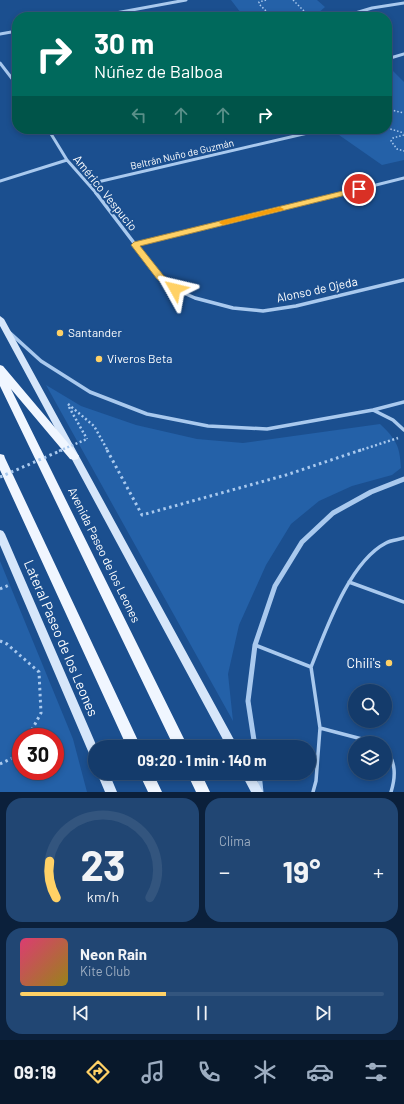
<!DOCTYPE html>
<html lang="es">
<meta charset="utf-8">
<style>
:root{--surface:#143b6b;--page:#214673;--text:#f1f3f6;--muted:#9dadc1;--line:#33557e;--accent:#ffd166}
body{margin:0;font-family:Barlow,sans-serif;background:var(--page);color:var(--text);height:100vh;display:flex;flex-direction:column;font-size:15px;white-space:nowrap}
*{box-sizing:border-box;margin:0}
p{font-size:13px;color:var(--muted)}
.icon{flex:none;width:22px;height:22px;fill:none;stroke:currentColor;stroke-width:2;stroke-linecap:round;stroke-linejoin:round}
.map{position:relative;height:792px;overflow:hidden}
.side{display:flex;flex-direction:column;gap:6px;padding:6px;background:#0b203b;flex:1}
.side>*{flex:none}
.banner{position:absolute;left:12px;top:12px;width:380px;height:122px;border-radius:16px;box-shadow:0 2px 6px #0003,0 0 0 1px var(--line);background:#00695c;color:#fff;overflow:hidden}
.controls{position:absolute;left:348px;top:684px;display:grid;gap:8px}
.controls a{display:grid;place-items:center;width:44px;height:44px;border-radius:50%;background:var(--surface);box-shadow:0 2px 6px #0003,0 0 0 1px var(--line);font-size:20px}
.speed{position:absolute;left:12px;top:728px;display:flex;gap:8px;font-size:20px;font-weight:700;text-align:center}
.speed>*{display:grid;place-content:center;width:52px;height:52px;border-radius:50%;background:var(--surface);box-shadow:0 2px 6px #0003,0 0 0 1px var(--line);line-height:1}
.speed .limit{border:6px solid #d22;background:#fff;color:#111}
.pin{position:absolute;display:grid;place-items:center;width:34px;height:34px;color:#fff;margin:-17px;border:2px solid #fff;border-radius:50%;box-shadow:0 1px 4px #0007}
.me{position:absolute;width:44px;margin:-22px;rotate:307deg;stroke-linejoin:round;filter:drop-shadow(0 0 3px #0008)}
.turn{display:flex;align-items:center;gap:14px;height:84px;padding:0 16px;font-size:18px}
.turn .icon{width:52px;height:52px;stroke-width:2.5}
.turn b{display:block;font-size:28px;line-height:34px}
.lanes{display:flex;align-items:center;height:38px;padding:0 16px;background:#0003;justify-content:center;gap:20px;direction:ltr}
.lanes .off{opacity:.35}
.big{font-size:30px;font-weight:700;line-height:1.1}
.side .widget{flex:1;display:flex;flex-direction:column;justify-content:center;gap:6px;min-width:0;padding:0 14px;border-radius:16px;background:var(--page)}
.side .dial{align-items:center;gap:0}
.dial svg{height:104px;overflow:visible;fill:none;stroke:var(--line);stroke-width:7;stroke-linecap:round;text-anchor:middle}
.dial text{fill:var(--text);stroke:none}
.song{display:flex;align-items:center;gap:12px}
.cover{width:48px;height:48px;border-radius:6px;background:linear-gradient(135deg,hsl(340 70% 55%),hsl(50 70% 35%))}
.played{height:4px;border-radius:2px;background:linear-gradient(90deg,var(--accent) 40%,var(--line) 40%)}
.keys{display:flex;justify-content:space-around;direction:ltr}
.heat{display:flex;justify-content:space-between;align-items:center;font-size:22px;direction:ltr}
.side .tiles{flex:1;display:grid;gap:6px;grid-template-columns:1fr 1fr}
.widget:last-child{grid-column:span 2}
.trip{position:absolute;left:88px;top:740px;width:228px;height:40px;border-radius:20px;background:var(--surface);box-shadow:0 2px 6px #0003,0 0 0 1px var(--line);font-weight:700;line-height:40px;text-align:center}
.tabs{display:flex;height:64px;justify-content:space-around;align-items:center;background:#08182b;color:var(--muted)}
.tabs .icon{width:28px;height:28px}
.tabs .selected{color:var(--accent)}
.tabs b{font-size:18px;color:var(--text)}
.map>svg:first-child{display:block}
.green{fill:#2461a8;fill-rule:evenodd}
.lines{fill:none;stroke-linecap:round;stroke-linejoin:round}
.path-far2{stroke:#a9c9ee;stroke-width:1.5;stroke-dasharray:1.5 2;stroke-linecap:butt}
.path-far1{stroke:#a9c9ee;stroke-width:2.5;stroke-dasharray:2 2.5;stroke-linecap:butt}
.path{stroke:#a9c9ee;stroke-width:3;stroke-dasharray:2.5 3.5;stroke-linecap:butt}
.lane{stroke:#a9c9ee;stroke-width:3.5}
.street-far2{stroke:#a9c9ee;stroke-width:3}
.street-far1{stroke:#a9c9ee;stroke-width:3.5}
.street{stroke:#a9c9ee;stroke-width:5}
.secondary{fill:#d6e6fa;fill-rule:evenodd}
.primary{fill:#f0f6ff;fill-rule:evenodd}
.path-bridge-far1{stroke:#a9c9ee;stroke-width:2.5;stroke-dasharray:2 2.5;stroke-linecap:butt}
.path-bridge{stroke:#a9c9ee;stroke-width:3;stroke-dasharray:2.5 3.5;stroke-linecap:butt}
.route{fill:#ffd166;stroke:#a68842}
.slow{fill:#f59e0b}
.poi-dot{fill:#ffd166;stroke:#1b4f8f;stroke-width:1.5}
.labels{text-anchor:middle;stroke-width:4;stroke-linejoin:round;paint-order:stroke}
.far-street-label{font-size:10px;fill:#fff;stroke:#1b4f8f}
.street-label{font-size:12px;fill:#fff;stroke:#1b4f8f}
.poi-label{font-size:12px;fill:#fff;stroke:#1b4f8f;text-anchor:start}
.near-street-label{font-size:14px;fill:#fff;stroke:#1b4f8f}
.near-poi-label{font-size:14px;fill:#fff;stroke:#1b4f8f;text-anchor:end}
</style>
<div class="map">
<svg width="404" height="792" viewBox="0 0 404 792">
<rect width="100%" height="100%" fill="#1b4f8f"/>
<!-- green -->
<path class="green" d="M 231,0 L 317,0 L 325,7 L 317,14 L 319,17 L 244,17 Z
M 387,65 L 404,82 L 404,160 L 382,165 L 339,135 L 350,129 L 387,129 Z
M 46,385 L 81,406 L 136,425 L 197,439 L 243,443 L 380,424 C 396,439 400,446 401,468 L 392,475 L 352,486 L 319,501 L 291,524 L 266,565 L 239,625 L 228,674 L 233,721 Z
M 0,561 L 73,739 L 87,792 L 0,792 ZM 21,737 L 55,737 L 55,771 L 21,771 Z"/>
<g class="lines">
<!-- path-far2 -->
<path class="path-far2" d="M 266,0 L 259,2 L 259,4 L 272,17
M 293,0 L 307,14 L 308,17
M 292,17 L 307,14
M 387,109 L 404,113
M 387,128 L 404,133
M 404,135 L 393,138 L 391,141 L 397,149 L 404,151"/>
<!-- path-far1 -->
<path class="path-far1" d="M 68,404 L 94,426 L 108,451
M 69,407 L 87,439
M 358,451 L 398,438"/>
<!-- path -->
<path class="path" d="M 107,450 L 142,515 L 286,475 L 361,450
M 0,589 L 9,585
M 0,641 L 7,644 L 39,672 L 41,713 L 28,737
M 0,764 L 17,756 L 21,749"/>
<!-- lane -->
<path class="lane" d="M 349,582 L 404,602
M 255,645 L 311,667 L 320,728 L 316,781 L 313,792
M 311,667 C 326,630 349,562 386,543 C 391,540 398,540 404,538
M 320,728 L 377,743
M 385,748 C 396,762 396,776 391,792"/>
<!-- street-far2 -->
<path class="street-far2" d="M 94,17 L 186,0
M 342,17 L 372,8 L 404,3
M 0,34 L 17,31
M 387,59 L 404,54
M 0,63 L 17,85
M 48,129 L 67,160 L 97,194
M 0,181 L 67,160
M 89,184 L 325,129
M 340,194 L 404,178"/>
<!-- street-far1 -->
<path class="street-far1" d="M 96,193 L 160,277 L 175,289 L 195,298 L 233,308 L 263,311 L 296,306 L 404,280
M 135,245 L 344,193
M 9,332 L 41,361 L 90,392 L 147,414 L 208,426 L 267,429 L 373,410 L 404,402
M 373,410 L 393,420 L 404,430"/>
<!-- street -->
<path class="street" d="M 255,747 L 248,701 L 255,645 L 275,586 L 302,542 L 333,513 L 371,492 L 404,479
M 259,773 L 261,792"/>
<!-- secondary -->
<path class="secondary" d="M 0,316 L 4,319 L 238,747 L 227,747 L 0,326 Z
M 0,530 L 3,531 L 5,534 L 97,747 L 95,747 L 95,759 L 91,758 L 0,545 Z
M 97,773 L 109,773 L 117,792 L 105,792 Z
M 241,773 L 253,773 L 263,792 L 251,792 Z"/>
<!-- primary -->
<path class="primary" d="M 0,365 L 3,366 L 79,456 L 78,459 L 74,460 L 70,459 L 11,389 L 188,747 L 174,747 L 0,386 Z
M 0,454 L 4,455 L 5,458 L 141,747 L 127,747 L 0,470 Z
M 139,773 L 153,773 L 162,792 L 148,792 Z
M 187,773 L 201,773 L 210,792 L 196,792 Z"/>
<!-- path-bridge-far1 -->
<path class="path-bridge-far1" d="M 59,451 L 87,439"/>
<!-- path-bridge -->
<path class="path-bridge" d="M 0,477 L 62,450"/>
</g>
<!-- route -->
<path class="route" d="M 359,187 L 363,189 L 362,191 L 140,246 L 163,275 L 178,287 L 179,289 L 175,292 L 157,279 L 131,245 L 134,242 Z"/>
<!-- slow -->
<path class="slow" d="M 280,207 L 284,209 L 283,210 L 223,225 L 219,223 L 221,221 Z"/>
<!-- markers -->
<g class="poi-dot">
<circle cx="60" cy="333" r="4"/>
<circle cx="99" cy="359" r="4"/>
<circle cx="389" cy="663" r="4"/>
</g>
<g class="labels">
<!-- far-street labels -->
<g class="far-street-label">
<text transform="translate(182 154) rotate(-13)" y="4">Beltrán Nuño de Guzmán</text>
</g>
<!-- street labels -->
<g class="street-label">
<text transform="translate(105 193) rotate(51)" y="4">Américo Vespucio</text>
<text transform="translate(317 290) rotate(-12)" y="4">Alonso de Ojeda</text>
<text transform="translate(104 555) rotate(64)" y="4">Avenida Paseo de los Leones</text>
</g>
<!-- poi labels -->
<g class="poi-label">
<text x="68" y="337">Santander</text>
<text x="107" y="363">Viveros Beta</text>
</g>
<!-- near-street labels -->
<g class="near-street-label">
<text transform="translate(61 638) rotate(67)" y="5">Lateral Paseo de los Leones</text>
</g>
<!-- near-poi labels -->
<g class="near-poi-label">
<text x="381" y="668">Chili's</text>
</g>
</g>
</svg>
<div class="controls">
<a><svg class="icon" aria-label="search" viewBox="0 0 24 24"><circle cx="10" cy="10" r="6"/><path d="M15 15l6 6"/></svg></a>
<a><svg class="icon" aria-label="layers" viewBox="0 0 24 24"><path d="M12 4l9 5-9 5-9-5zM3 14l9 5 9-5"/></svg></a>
</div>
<div class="speed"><div class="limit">30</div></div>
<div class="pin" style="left:359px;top:189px;background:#d93025"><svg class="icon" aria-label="arrive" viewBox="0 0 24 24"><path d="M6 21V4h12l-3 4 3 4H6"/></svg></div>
<svg class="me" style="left:175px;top:289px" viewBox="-20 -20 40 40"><path d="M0-17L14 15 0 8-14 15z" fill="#ffd166" stroke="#fff" stroke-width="4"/></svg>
<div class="trip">09:20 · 1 min · 140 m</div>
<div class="banner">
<div class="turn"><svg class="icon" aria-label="right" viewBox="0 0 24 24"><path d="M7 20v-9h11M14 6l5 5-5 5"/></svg><div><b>30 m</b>Núñez de Balboa</div></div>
<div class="lanes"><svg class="icon off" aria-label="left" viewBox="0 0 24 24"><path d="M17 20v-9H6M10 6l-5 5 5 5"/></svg><svg class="icon off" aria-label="ahead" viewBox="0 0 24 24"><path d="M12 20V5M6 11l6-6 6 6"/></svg><svg class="icon off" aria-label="ahead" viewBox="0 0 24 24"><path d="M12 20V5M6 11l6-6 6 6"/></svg><svg class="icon" aria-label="right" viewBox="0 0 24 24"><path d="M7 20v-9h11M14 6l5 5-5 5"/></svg></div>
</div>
</div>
<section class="side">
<div class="tiles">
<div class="widget dial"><svg viewBox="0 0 100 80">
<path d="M14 69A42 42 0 1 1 86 69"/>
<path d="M14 69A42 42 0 0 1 9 41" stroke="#ffd166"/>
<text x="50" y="56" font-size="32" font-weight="700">23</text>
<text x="50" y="72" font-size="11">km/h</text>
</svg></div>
<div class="widget"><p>Clima</p>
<div class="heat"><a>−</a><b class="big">19°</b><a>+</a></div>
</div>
<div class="widget">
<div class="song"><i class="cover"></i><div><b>Neon Rain</b><p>Kite Club</p></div></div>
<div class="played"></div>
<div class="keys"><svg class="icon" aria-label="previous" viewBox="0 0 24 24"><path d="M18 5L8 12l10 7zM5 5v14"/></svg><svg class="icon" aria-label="pause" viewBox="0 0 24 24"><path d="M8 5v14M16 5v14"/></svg><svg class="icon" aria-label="next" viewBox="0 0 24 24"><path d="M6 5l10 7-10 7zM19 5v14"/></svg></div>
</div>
</div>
</section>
<nav class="tabs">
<b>09:19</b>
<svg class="icon selected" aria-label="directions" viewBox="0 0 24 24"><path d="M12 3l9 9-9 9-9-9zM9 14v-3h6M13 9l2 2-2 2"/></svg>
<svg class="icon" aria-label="music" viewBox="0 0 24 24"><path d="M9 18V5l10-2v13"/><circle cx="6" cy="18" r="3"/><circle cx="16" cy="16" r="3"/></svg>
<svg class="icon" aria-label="phone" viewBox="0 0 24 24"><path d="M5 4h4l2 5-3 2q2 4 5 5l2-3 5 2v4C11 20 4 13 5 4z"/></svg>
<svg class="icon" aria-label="climate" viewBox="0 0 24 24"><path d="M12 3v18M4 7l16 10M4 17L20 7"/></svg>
<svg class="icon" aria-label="car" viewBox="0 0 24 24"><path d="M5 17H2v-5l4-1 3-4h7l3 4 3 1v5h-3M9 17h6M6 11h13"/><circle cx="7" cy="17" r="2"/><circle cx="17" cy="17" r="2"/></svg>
<svg class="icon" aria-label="filters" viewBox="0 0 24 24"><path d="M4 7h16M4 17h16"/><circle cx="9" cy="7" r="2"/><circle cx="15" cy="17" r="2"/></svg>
</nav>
